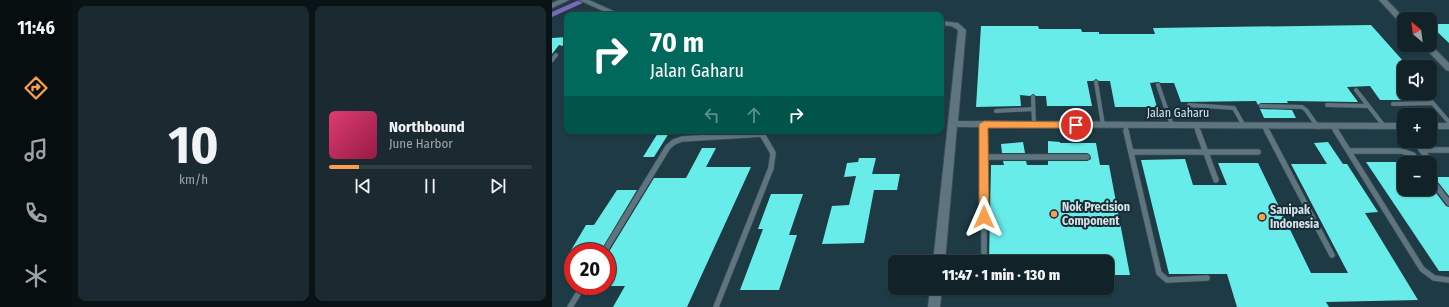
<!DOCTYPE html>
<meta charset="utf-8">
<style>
:root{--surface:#112228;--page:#1a2a30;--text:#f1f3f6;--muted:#9ca4a8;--line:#303f45;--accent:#f99f4d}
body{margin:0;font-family:"Fira Sans Condensed",sans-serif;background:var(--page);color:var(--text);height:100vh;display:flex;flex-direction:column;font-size:15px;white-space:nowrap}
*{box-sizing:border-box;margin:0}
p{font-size:13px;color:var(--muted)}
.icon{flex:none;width:22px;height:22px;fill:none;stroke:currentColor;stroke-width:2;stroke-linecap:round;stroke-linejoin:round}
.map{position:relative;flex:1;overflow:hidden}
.side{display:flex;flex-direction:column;gap:6px;padding:6px;background:#091316;width:480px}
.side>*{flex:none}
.top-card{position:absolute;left:12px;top:12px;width:380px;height:122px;border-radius:8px;box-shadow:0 1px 3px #0004,0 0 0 1px var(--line);background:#00695c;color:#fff;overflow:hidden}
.needle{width:26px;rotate:331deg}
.tools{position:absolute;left:845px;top:12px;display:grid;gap:8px}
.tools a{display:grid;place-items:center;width:40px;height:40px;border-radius:8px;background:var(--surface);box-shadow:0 1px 3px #0004,0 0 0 1px var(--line);font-size:20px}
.speed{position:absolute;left:12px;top:243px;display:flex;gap:8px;font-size:20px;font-weight:700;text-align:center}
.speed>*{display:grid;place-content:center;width:52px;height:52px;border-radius:50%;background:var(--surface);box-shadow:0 1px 3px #0004,0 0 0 1px var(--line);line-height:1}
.speed .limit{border:6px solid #d22;background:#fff;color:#111}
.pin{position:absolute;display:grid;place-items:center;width:34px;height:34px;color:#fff;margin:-17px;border:2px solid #fff;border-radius:50%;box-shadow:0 1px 4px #0007}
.me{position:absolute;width:44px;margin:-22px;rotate:0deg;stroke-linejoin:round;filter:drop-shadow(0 0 3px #0008)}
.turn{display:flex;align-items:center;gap:14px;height:84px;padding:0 20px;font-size:18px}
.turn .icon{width:52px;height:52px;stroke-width:2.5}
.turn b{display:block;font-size:28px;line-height:34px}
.lanes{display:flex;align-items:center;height:38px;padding:0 20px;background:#0003;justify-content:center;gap:20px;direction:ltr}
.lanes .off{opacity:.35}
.side .card{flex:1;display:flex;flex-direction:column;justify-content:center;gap:6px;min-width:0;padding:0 14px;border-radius:8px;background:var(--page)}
.side .dial{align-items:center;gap:0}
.dial b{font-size:52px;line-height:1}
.song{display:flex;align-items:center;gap:12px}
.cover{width:48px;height:48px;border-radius:6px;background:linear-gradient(135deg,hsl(340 70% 55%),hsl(340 70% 35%))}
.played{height:4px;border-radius:2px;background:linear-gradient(90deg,var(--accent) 15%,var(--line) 15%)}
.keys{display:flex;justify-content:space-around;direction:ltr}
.side .tiles{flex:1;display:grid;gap:6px;grid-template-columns:repeat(2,1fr)}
.trip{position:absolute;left:336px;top:255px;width:226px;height:40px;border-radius:8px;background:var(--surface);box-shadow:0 1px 3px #0004,0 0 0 1px var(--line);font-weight:800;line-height:40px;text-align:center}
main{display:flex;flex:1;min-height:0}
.tabs{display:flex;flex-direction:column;width:72px;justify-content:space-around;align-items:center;background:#070e10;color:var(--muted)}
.tabs .icon{width:28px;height:28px}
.tabs .active{color:var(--accent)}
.tabs b{font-size:18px;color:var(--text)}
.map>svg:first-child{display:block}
.built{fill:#1d3a45;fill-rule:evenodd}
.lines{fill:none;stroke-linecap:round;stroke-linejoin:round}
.canal{fill:#7a69b6;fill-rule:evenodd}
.building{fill:#68ece9}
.service-far1-casing{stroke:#394a51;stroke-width:5}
.service-casing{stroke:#394a51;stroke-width:7}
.minor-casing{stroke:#394a51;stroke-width:2}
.service-far1{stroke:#5e757f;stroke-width:4}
.service{stroke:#5e757f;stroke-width:5.5}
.minor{fill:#5e757f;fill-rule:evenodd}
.route{fill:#f99f4d;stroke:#a26732}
.poi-dot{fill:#f99f4d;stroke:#172d35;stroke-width:1.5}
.labels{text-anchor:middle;stroke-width:4;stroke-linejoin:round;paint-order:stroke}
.street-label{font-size:12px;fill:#d4e1e7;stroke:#172d35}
.poi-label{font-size:12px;font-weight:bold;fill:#d4e1e7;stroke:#172d35;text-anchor:start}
</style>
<main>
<nav class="tabs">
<b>11:46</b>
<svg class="icon active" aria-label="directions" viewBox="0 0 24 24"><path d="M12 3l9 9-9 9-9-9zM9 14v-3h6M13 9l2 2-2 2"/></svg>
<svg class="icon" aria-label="music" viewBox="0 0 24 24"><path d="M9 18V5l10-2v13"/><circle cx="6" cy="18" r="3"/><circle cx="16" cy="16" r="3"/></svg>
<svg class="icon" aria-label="phone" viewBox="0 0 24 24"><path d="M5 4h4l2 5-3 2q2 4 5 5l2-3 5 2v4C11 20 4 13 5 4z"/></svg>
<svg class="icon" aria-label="climate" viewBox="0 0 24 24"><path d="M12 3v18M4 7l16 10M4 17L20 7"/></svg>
</nav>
<section class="side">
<div class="tiles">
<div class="card dial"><b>10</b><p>km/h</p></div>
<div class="card">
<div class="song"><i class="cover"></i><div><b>Northbound</b><p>June Harbor</p></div></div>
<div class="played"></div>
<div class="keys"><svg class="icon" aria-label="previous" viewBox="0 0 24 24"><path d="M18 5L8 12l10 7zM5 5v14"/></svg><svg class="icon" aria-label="pause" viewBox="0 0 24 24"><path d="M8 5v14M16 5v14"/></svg><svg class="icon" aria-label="next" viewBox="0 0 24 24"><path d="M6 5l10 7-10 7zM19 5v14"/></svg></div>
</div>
</div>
</section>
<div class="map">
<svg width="897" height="307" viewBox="0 0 897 307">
<rect width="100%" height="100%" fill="#172d35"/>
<!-- built -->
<path class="built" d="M 0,0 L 897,0 L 897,307 L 0,307 ZM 15,15 L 389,15 L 389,131 L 15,131 ZM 852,19 L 878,19 L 878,45 L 852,45 ZM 852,67 L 878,67 L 878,93 L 852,93 ZM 852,115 L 878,115 L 878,141 L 852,141 ZM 852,163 L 878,163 L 878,189 L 852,189 ZM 21,252 L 55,252 L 55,286 L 21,286 ZM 343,262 L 555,262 L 555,288 L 343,288 Z"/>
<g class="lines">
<!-- canal -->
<path class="canal" d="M 27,0 L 35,1 L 0,17 L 0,12 Z"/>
</g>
<!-- building -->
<path class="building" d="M 878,24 L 897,24 L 897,43 L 878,25 Z
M 819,25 L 852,62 L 852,100 L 828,100 L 818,86 L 795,87 L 806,102 L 735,101 L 736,103 L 709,103 L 706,105 L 704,101 L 629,102 L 622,83 L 609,83 L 606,82 L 598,83 L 605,107 L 563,107 L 558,81 L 547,81 L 544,79 L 541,81 L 535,81 L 540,106 L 495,106 L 494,96 L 484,96 L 481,94 L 478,96 L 468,95 L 469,106 L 424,107 L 429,26 L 486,26 L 487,29 L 529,29 L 530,32 L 547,32 L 547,34 L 603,34 L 601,28 Z
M 15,37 L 15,47 L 7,45 L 0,54 L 0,38 Z
M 708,109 L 740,110 L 744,118 L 712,118 Z
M 106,133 L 117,133 L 102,157 L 91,157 Z
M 496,141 L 508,142 L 508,143 L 544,143 L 548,165 L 557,165 L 578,275 L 555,275 L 555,262 L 437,262 L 439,165 L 452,165 L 451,161 L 474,161 L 475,165 L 496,165 L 496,161 L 535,161 L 539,159 L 538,155 L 535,153 L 496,153 Z
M 471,142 L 473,153 L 450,153 L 449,144 Z
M 776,142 L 791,164 L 795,164 L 826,212 L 813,213 L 866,300 L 774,302 L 777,307 L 685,307 L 675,274 L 617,274 L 589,160 L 633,159 L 641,185 L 675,185 L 666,163 L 706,163 L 759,273 L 796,273 L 739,164 L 775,164 L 762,143 Z
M 150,148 L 164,148 L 154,167 L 199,167 L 135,307 L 61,307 L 73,286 L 49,286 L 55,286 L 55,255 L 102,178 L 134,178 Z
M 307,158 L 324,158 L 320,174 L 348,174 L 345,190 L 322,190 L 312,243 L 270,244 L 280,206 L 297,205 L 304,176 L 292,177 L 295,163 L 306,162 Z
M 814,162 L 852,162 L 852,189 L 881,189 L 894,206 L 897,207 L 897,271 L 887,271 Z
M 882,177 L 897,177 L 897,196 Z
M 65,190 L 85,190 L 48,252 L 18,252 L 34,225 L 42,225 Z
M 219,194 L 251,194 L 237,235 L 245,235 L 227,290 L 188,290 L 211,229 L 206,229 Z"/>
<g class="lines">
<!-- service-far1 casing -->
<g class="service-far1-casing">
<path id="service-far1" d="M 0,60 L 4,55
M 544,82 L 551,125
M 606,85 L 620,125
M 804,90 L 832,126
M 872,93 L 897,122
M 481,97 L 482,125
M 841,104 L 881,103
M 637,105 L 682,108 L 692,126
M 775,105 L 816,106
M 709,106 L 750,107 L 754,110 L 766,127
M 444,111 L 481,109
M 432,124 L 432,132
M 573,125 L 575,132
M 644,126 L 646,132
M 712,126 L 715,132
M 781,127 L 784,132"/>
</g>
<!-- service casing -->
<g class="service-casing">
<path id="service" d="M 432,131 L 432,262
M 574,131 L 607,273 L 615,280 L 655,278
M 646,131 L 664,180
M 715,131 L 780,255
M 784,131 L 870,269 L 882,278 L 897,280
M 863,141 L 877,160
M 870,150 L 897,150
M 797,151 L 850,151 L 861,155 L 866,163
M 579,152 L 706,152
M 431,157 L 535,157
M 878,178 L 897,203
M 52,252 L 116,147 L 122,142 L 130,139 L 210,134
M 18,307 L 31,286
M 164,307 L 219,168 L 221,153 L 210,134 L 212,131"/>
</g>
<!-- minor casing -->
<g class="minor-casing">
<path id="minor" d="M 7,0 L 17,0 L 0,8 L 0,3 Z
M 27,0 L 37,0 L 70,15 L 60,15 Z
M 827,0 L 835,0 L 853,19 L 852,19 L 852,24 L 849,24 Z
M 389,21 L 406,23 L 414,30 L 406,121 L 852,123 L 852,129 L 405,127 L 393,262 L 381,262 L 406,30 L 399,26 L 389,25 Z
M 878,44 L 897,63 L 897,71 L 894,70 L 870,45 Z
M 878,123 L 897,123 L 897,129 L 878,129 Z
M 378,288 L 390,288 L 388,307 L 376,307 Z"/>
</g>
<!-- service-far1 -->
<use href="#service-far1" class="service-far1"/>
<!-- service -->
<use href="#service" class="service"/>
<!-- minor -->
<use href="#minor" class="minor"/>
</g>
<!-- route -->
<path class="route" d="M 432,121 L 524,122 L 528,125 L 524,128 L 436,128 L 437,217 L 435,220 L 432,221 L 428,220 L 427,217 L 427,124 Z"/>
<!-- markers -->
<g class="poi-dot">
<circle cx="502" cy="214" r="4"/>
<circle cx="710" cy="217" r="4"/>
</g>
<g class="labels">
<!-- street labels -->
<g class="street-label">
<text x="626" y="117">Jalan Gaharu</text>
</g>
<!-- poi labels -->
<g class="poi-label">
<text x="510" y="211">Nok Precision<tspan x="510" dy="14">Component</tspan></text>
<text x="718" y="214">Sanipak<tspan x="718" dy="14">Indonesia</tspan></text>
</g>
</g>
</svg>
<div class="tools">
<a><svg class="needle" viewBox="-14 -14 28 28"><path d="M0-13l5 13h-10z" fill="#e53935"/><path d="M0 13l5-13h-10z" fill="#9ca4a8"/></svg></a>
<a><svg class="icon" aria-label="sound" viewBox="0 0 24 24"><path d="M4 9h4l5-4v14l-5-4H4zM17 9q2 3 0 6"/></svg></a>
<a>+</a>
<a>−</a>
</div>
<div class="speed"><div class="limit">20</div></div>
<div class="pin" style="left:524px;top:125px;background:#d93025"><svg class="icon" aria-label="arrive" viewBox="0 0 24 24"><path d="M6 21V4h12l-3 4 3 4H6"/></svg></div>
<svg class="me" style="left:432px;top:217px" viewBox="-20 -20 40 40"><path d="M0-17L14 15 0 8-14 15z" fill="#f99f4d" stroke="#fff" stroke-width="4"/></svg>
<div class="trip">11:47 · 1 min · 130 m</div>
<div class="top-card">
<div class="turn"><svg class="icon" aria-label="right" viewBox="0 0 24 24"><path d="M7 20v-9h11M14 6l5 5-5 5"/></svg><div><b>70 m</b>Jalan Gaharu</div></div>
<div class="lanes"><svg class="icon off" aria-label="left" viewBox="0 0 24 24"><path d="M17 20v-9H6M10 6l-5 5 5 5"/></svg><svg class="icon off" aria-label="ahead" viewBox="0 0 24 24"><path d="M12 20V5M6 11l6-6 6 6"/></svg><svg class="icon" aria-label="right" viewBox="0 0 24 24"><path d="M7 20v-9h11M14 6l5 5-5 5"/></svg></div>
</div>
</div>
</main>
